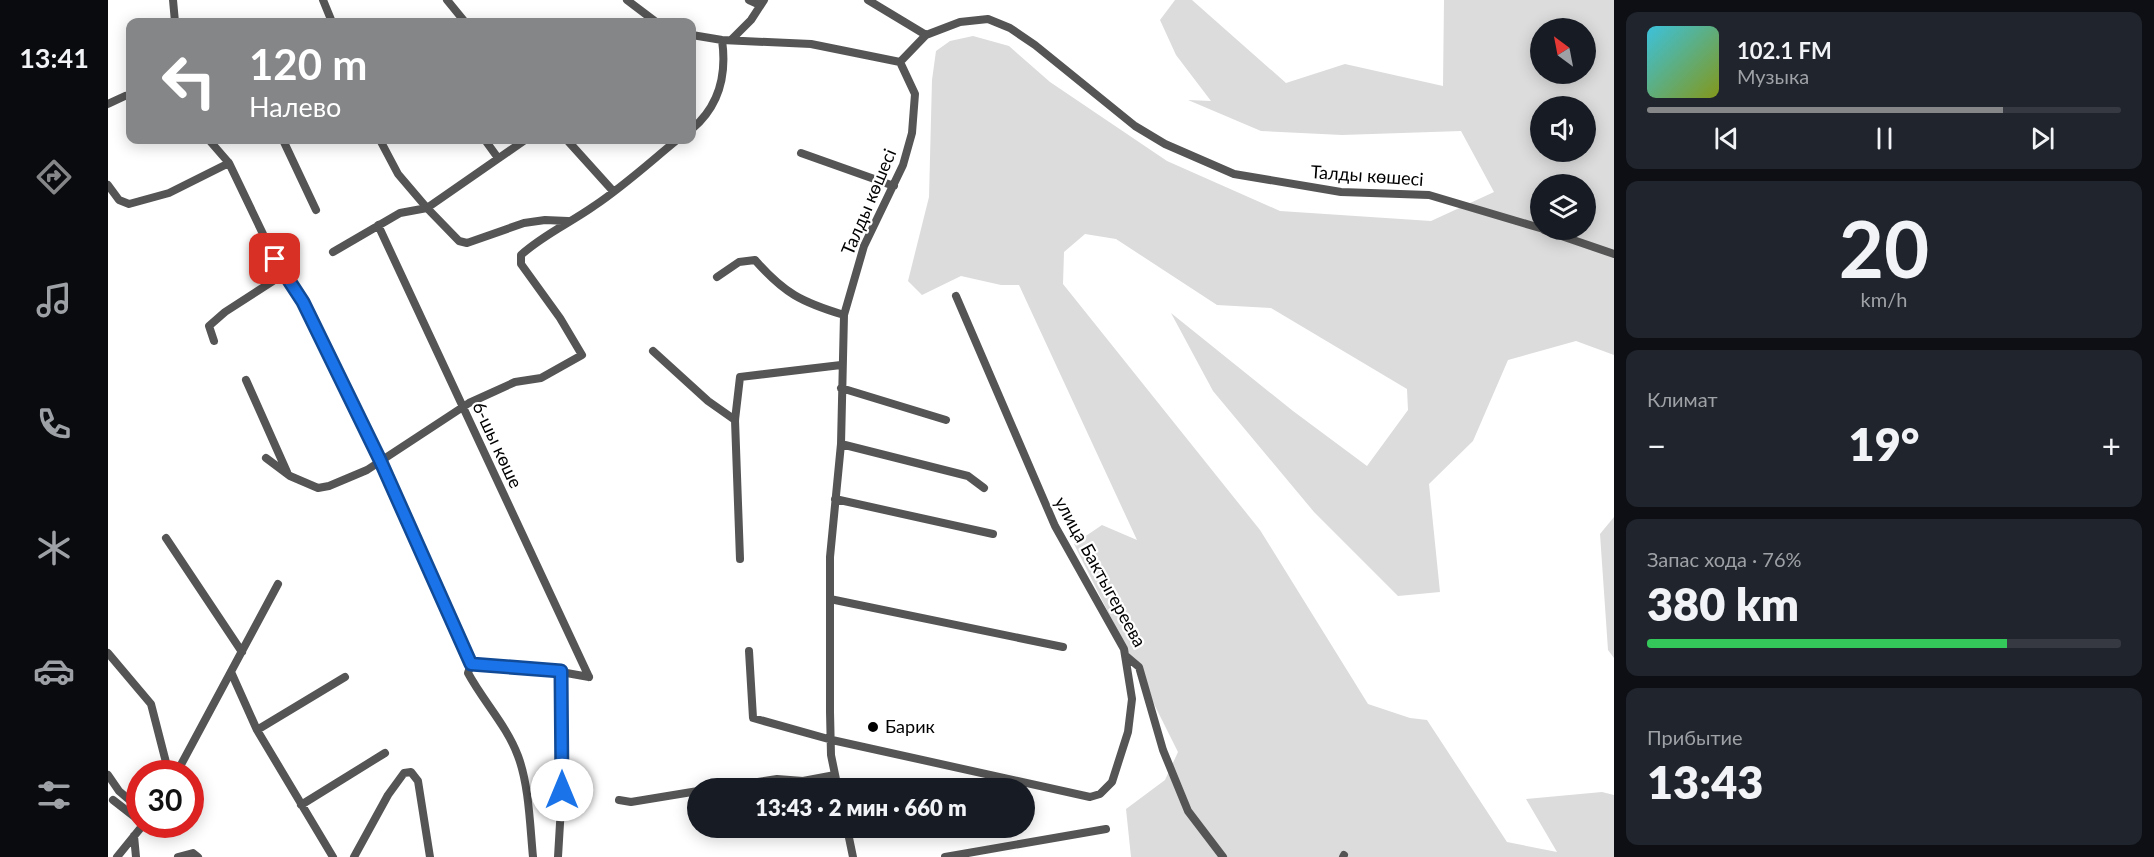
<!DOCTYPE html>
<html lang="ru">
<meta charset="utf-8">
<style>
:root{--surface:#171b24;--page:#20242c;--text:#f1f3f6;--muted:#9ea1a6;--line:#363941;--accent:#858687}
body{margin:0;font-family:Lato,sans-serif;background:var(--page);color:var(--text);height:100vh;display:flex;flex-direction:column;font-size:22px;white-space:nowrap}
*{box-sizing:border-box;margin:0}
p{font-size:20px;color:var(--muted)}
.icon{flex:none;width:33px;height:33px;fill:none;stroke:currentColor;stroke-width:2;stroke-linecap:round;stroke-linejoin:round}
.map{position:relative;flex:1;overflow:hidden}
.sheet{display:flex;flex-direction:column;gap:12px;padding:12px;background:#0d0f14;width:540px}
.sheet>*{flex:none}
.hud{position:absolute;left:18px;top:18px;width:570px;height:126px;border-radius:12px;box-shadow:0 3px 15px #0003;background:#858687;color:#fff;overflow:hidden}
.needle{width:39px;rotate:328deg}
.fabs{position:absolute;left:1422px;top:18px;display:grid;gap:12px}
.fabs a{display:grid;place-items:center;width:66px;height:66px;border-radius:50%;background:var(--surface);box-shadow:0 3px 15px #0003;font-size:30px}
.speed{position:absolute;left:18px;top:760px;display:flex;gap:12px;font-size:30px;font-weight:700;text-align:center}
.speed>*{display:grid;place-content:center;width:78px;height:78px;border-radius:50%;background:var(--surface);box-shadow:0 3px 15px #0003;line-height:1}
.speed .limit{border:9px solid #d22;background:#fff;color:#111}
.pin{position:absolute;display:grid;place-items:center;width:51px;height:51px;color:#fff;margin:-26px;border-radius:12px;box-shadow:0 3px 9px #0006}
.me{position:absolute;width:66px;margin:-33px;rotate:0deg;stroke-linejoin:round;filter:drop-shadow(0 0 4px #0008)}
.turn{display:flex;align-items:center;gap:21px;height:126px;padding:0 24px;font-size:27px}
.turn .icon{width:78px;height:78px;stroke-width:2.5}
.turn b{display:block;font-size:42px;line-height:51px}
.big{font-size:45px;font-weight:800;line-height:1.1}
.sheet .tile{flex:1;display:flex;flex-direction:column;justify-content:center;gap:9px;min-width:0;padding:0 21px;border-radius:12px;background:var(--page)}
.sheet .dial{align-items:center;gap:0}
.dial b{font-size:78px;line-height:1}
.song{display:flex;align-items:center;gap:18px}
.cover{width:72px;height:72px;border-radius:9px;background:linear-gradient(135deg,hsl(190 70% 55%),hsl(70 70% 35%))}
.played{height:6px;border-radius:3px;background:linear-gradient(90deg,var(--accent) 75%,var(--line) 75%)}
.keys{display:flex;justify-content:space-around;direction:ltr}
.heat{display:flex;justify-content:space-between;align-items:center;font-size:33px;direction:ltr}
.charge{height:9px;border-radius:4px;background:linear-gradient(90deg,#34c759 76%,var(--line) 0)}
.trip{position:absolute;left:579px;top:778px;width:348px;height:60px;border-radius:30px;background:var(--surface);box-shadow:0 3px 15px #0003;font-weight:800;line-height:60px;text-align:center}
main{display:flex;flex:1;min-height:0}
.tabs{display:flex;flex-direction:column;width:108px;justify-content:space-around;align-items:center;background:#090b0e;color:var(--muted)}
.tabs .icon{width:42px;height:42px}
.tabs .on{color:var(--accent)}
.tabs b{font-size:27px;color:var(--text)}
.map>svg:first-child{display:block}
.green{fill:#dcdcdc;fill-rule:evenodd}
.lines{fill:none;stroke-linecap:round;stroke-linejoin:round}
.minor{stroke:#555;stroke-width:8}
.route-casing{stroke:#114b97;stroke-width:15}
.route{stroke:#1a73e8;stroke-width:10}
.poi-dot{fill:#000;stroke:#fff;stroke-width:2}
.labels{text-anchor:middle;stroke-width:4.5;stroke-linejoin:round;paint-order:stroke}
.street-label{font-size:18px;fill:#000;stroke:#fff}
.poi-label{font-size:18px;fill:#000;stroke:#fff;text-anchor:start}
</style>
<main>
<nav class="tabs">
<b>13:41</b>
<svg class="icon on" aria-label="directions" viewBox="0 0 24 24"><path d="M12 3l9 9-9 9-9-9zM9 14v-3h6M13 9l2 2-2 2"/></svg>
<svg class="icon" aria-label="music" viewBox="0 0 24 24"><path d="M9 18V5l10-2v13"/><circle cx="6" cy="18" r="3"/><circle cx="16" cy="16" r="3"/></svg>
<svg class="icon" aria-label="phone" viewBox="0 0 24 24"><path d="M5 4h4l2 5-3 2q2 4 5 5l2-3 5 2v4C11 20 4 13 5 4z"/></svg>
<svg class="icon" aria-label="climate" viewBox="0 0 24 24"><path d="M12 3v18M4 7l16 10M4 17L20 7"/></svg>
<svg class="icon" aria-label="car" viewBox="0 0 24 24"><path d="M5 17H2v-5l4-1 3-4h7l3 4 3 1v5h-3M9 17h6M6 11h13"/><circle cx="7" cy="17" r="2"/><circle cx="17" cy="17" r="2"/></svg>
<svg class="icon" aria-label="filters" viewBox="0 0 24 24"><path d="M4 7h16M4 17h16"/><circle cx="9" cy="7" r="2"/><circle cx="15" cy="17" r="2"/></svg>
</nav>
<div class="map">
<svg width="1506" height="857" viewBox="0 0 1506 857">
<rect width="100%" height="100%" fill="#fff"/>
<!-- green -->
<path class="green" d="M 1067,0 L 1084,0 L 1178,83 L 1237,64 L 1335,86 L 1336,0 L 1506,0 L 1506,355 L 1468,341 L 1400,360 L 1365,441 L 1321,484 L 1332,592 L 1290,596 L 1206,512 L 1105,391 L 1063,313 L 1185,411 L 1259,466 L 1300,410 L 1299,389 L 1163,308 L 1109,305 L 1008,239 L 977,234 L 956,252 L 955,284 L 1152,530 L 1260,704 L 1302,718 L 1319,720 L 1399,842 L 1449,852 L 1418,799 L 1494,792 L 1506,795 L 1506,857 L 1023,857 L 1018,809 L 1057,780 L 1070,752 L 966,544 L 994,525 L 1029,540 L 911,285 L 893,285 L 853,276 L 814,295 L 800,281 L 821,197 L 824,80 L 828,51 L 842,41 L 865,36 L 901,46 L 942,82 L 1059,161 L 1172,211 L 1323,221 L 1386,192 L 1353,131 L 1234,135 L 1153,131 L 1080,100 L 1103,101 L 1068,55 L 1052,20 ZM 1432,28 L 1478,28 L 1478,74 L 1432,74 ZM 1432,106 L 1478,106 L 1478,152 L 1432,152 ZM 1432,184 L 1478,184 L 1478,230 L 1432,230 Z
M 1506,517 L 1506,658 L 1500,650 L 1492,534 Z"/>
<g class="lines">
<!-- minor -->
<path class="minor" d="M 65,0 L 67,22
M 215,0 L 224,22
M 339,0 L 357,22
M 519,0 L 548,22
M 641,0 L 652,5
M 760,0 L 818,35
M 584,35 L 614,40 L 703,44 L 792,62
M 623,40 L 643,20 L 656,0
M 792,62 L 818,35 L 852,22 L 880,19 L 902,28 L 927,45 L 1027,126 L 1057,144 L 1126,174 L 1233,192 L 1321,195 L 1432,228
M 0,104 L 17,96
M 584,129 C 611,106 619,75 614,40
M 101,140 L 121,163 L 167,259 L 195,302 L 272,460 L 363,664
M 175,140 L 208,210
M 377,140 L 390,158
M 417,140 L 319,208 L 351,241 L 359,243 L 416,223 L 437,220 L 460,221
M 459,140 L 505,191
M 693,153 L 786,186
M 0,185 L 11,200 L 21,204 L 61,193 L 121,163
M 270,225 L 481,677
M 1436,230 L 1506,254
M 225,252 L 292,213 L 319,208 L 290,174 L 272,140
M 609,277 L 631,262 L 647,260 C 676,293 693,302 736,315
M 106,341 L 101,326 L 117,312 L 176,274
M 545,351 L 600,401 L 627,420
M 138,380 L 179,472
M 733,388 L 838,420
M 733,444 L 860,476 L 876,488
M 158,458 L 182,476 L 210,488 L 221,486 L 259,470 L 361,403 L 407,382 L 433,378 L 474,355 L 452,318 L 413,264 L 413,255 C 435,235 462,223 486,206 C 516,186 542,162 569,140
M 727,499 L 885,534
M 58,538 L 134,652
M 632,559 L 627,420 L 632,377 L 733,365
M 722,599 L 955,647
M 641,651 L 645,718 L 724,740 L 982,797 L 992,794 L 1004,782 L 1020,732 L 1024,699 L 1016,649 L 947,526 L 848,296
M 0,653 L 43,704 L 61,774
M 1018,656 L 1031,667 L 1055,750 L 1080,811 L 1115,857
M 363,664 L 360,673 C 375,701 399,726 410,756 C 421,785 422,826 425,857
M 363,664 L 425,667 L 481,677
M 123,672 L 149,730 L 225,857
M 149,730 L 237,677
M 68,774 L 170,584
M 0,775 L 11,791 L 32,809
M 602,789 L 669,779 L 695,781 L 727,775
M 730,789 L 723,755 L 722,712 L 722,557 L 733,444 L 736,315 L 756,246 L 795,165 L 804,133 L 807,94 L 792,62
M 5,800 L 32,821
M 511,800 L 523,802 L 590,791
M 193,805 L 277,753
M 739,828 L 745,857
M 26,836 L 28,857
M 9,857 L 35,825
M 70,857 L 85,853 L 90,857
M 246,857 L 280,795 L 296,773 L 303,772 L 310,781 L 322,857
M 450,857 L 454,790 L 453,671
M 837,857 L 998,829
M 1235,857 L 1236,855"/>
</g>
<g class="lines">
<!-- route casing -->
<g class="route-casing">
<path id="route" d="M 167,259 L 195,302 L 272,460 L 363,664 L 453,671 L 454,790"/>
</g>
<!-- route -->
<use href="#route" class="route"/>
</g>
<!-- markers -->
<circle class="poi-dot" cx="765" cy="727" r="6"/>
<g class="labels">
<!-- street labels -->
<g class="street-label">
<text transform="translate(1259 176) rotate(4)" y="6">Талды көшесі</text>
<text transform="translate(761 202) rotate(-67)" y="6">Талды көшесі</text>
<text transform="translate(389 445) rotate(65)" y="6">6-шы көше</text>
<text transform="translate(992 572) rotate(61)" y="6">улица Бактыгереева</text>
</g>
<!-- poi labels -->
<g class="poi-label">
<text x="777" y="733">Барик</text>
</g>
</g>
</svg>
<div class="fabs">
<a><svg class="needle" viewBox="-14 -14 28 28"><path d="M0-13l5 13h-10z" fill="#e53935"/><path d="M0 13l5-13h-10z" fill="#9ea1a6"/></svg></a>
<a><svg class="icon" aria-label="sound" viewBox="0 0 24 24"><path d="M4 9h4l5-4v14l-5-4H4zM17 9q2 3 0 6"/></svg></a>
<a><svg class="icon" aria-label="layers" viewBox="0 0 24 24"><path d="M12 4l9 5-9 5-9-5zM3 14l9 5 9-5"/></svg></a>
</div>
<div class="speed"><div class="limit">30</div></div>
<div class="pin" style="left:167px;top:259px;background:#d93025"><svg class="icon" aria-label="arrive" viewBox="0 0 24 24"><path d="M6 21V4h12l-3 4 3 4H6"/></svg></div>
<svg class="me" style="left:454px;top:790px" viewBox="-20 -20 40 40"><circle r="19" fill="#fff"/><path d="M0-13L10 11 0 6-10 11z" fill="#1a73e8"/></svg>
<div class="trip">13:43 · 2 мин · 660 m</div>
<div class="hud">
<div class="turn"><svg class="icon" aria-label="left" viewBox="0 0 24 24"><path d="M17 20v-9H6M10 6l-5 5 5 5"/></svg><div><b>120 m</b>Налево</div></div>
</div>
</div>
<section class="sheet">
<div class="tile">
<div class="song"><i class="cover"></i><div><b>102.1 FM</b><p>Музыка</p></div></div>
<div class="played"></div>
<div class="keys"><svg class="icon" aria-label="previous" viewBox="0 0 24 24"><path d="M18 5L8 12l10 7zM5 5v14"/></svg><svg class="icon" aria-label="pause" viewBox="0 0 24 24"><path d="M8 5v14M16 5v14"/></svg><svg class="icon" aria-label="next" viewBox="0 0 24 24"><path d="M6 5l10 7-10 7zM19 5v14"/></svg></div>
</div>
<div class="tile dial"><b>20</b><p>km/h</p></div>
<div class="tile"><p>Климат</p>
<div class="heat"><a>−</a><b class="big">19°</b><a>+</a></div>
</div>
<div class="tile"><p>Запас хода · 76%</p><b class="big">380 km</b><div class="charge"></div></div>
<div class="tile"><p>Прибытие</p><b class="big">13:43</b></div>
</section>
</main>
